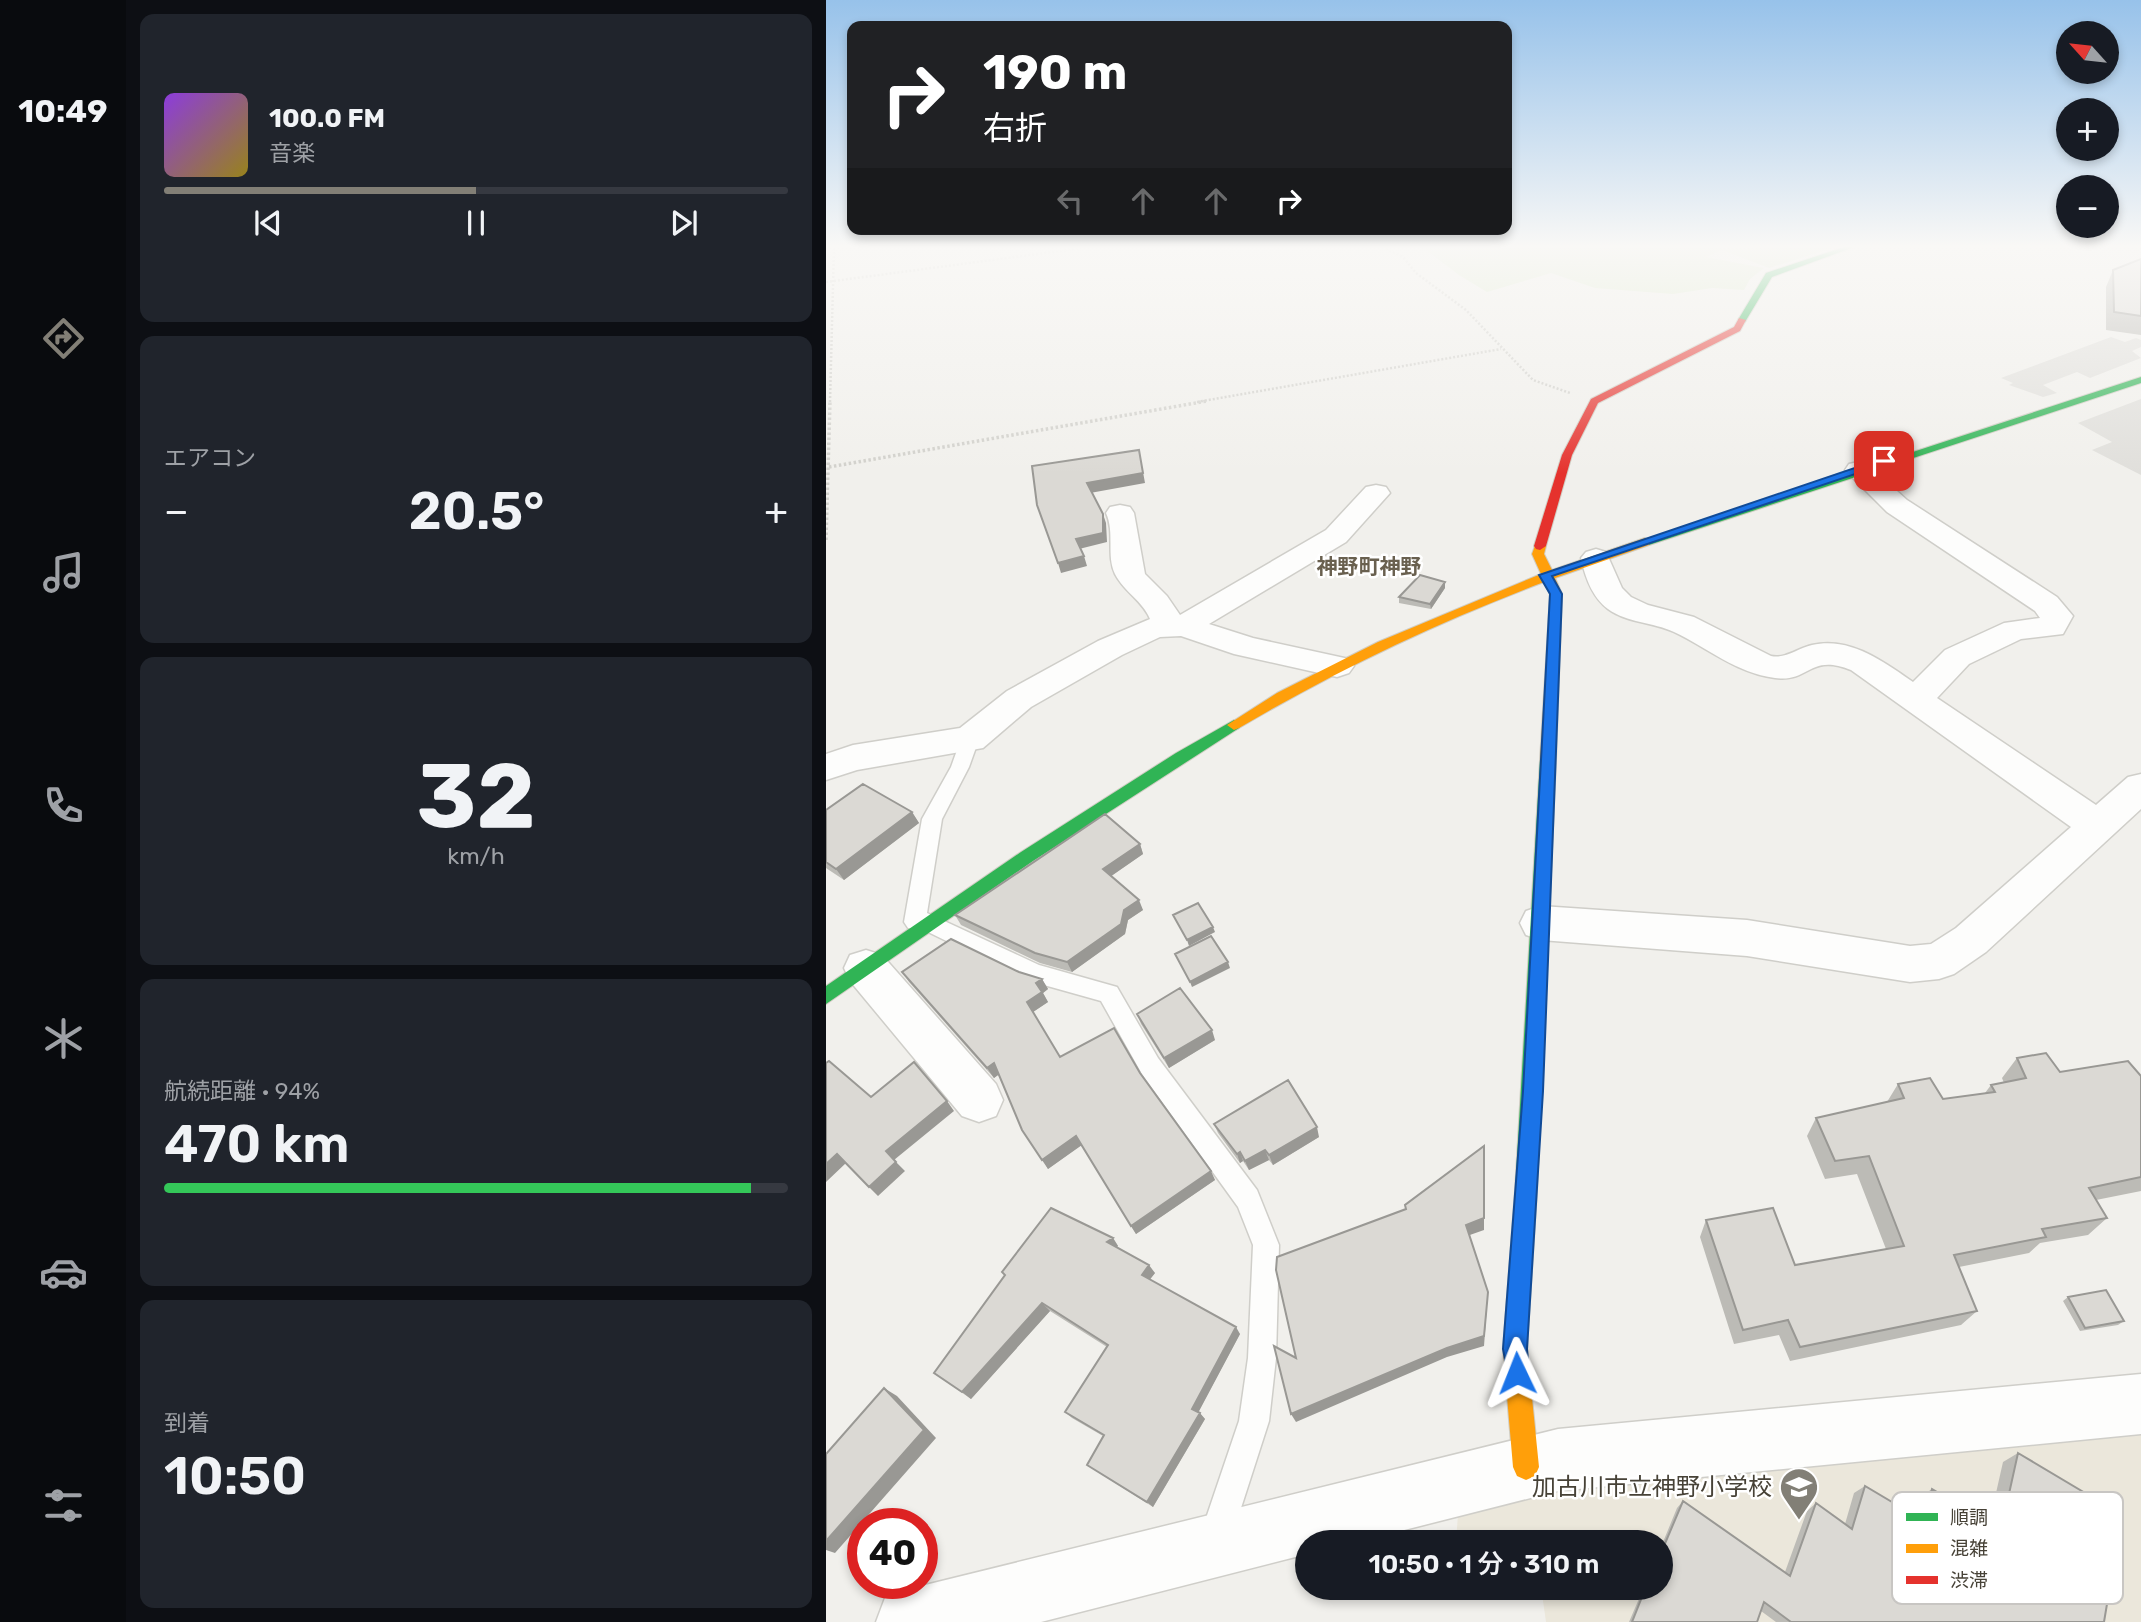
<!DOCTYPE html>
<html lang="ja">
<meta charset="utf-8">
<style>
:root{--surface:#171b24;--page:#20242c;--text:#f1f3f6;--muted:#9ea1a6;--line:#363941;--accent:#827f76}
body{margin:0;font-family:Rubik,"Noto Sans JP",sans-serif;background:var(--page);color:var(--text);height:100vh;display:flex;flex-direction:column;font-size:26px;white-space:nowrap}
*{box-sizing:border-box;margin:0}
p{font-size:23px;color:var(--muted)}
.icon{flex:none;width:38px;height:38px;fill:none;stroke:currentColor;stroke-width:2;stroke-linecap:round;stroke-linejoin:round}
.map{position:relative;flex:1;overflow:hidden}
.panel{display:flex;flex-direction:column;gap:14px;padding:14px;background:#0d0f14;width:700px}
.panel>*{flex:none}
.banner{position:absolute;left:21px;top:21px;width:665px;height:214px;border-radius:14px;box-shadow:0 4px 10px #0003;background:#202124;color:#fff;overflow:hidden}
.needle{width:46px;rotate:297deg}
.controls{position:absolute;left:1230px;top:21px;display:grid;gap:14px}
.controls a{display:grid;place-items:center;width:63px;height:63px;border-radius:50%;background:var(--surface);box-shadow:0 4px 10px #0003;font-size:35px}
.speed{position:absolute;left:21px;top:1508px;display:flex;gap:14px;font-size:35px;font-weight:700;text-align:center}
.speed>*{display:grid;place-content:center;width:91px;height:91px;border-radius:50%;background:var(--surface);box-shadow:0 4px 10px #0003;line-height:1}
.speed .limit{border:10px solid #d22;background:#fff;color:#111}
.pin{position:absolute;display:grid;place-items:center;width:60px;height:60px;color:#fff;margin:-30px;border-radius:14px;box-shadow:0 4px 10px #0006}
.me{position:absolute;width:77px;margin:-38px;rotate:358deg;stroke-linejoin:round;filter:drop-shadow(0 0 5px #0008)}
.turn{display:flex;align-items:center;gap:24px;height:147px;padding:0 21px;font-size:32px}
.turn .icon{width:91px;height:91px;stroke-width:2.5}
.turn b{display:block;font-size:49px;line-height:60px}
.lanes{display:flex;align-items:center;height:66px;padding:0 21px;background:#0003;justify-content:center;gap:35px;direction:ltr}
.lanes .off{opacity:.35}
.big{font-size:52px;font-weight:600;line-height:1.1}
.panel .widget{flex:1;display:flex;flex-direction:column;justify-content:center;gap:10px;min-width:0;padding:0 24px;border-radius:14px;background:var(--page)}
.panel .dial{align-items:center;gap:0}
.dial b{font-size:91px;line-height:1}
.song{display:flex;align-items:center;gap:21px}
.cover{width:84px;height:84px;border-radius:10px;background:linear-gradient(135deg,hsl(270 70% 55%),hsl(50 70% 35%))}
.played{height:7px;border-radius:4px;background:linear-gradient(90deg,var(--accent) 50%,var(--line) 50%)}
.keys{display:flex;justify-content:space-around;direction:ltr}
.heat{display:flex;justify-content:space-between;align-items:center;font-size:38px;direction:ltr}
.charge{height:10px;border-radius:5px;background:linear-gradient(90deg,#34c759 94%,var(--line) 0)}
.trip{position:absolute;left:469px;top:1530px;width:378px;height:70px;border-radius:35px;background:var(--surface);box-shadow:0 4px 10px #0003;font-weight:600;line-height:70px;text-align:center}
main{display:flex;flex:1;min-height:0}
.menu{display:flex;flex-direction:column;width:126px;justify-content:space-around;align-items:center;background:#090b0e;color:var(--muted)}
.menu .icon{width:49px;height:49px}
.menu .on{color:var(--accent)}
.menu b{font-size:32px;color:var(--text)}
.map>svg:first-child{display:block}
.education{fill:#ebe7db}
.green{fill:#ddeacd}
.parking{fill:#e0dfdb}
.lines{fill:none;stroke-linecap:round;stroke-linejoin:round}
.lane-casing{stroke:#cfcec9;stroke-width:3}
.street-casing{stroke:#cfcec9;stroke-width:3}
.fast-casing{stroke:#d0cdc3;stroke-width:2}
.slow-casing{stroke:#d0cdc3;stroke-width:2}
.jam-casing{stroke:#d0cdc3;stroke-width:2}
.path-far1{stroke:#d1d0cb;stroke-width:2.5;stroke-dasharray:2 2;stroke-linecap:butt}
.path{stroke:#d1d0cb;stroke-width:3.5;stroke-dasharray:2.5 2.5;stroke-linecap:butt}
.lane{fill:#fdfdfc;fill-rule:evenodd}
.street{fill:#fdfdfc;fill-rule:evenodd}
.fast{fill:#30b455;fill-rule:evenodd}
.slow{fill:#ff9f0a;fill-rule:evenodd}
.jam{fill:#e5322d;fill-rule:evenodd}
.wall{fill:#bcbbb6}
.shaded-wall{fill:#999894}
.building{fill:#dbd9d4;stroke:#999894;stroke-width:2}
.route{fill:#1a73e8;stroke:#114b97;stroke-width:2}
.labels{text-anchor:middle;stroke-width:5;stroke-linejoin:round;paint-order:stroke}
.far-quarter-label{font-size:21px;font-weight:bold;fill:#69604f;stroke:#fff}
.near-poi-label{font-size:24px;fill:#474237;stroke:#fff;text-anchor:end}
.key{fill:#fff;stroke:#c8c6c3;stroke-width:2}
.key-label{font-size:19px;fill:#474237}
</style>
<main>
<nav class="menu">
<b>10:49</b>
<svg class="icon on" aria-label="directions" viewBox="0 0 24 24"><path d="M12 3l9 9-9 9-9-9zM9 14v-3h6M13 9l2 2-2 2"/></svg>
<svg class="icon" aria-label="music" viewBox="0 0 24 24"><path d="M9 18V5l10-2v13"/><circle cx="6" cy="18" r="3"/><circle cx="16" cy="16" r="3"/></svg>
<svg class="icon" aria-label="phone" viewBox="0 0 24 24"><path d="M5 4h4l2 5-3 2q2 4 5 5l2-3 5 2v4C11 20 4 13 5 4z"/></svg>
<svg class="icon" aria-label="climate" viewBox="0 0 24 24"><path d="M12 3v18M4 7l16 10M4 17L20 7"/></svg>
<svg class="icon" aria-label="car" viewBox="0 0 24 24"><path d="M5 17H2v-5l4-1 3-4h7l3 4 3 1v5h-3M9 17h6M6 11h13"/><circle cx="7" cy="17" r="2"/><circle cx="17" cy="17" r="2"/></svg>
<svg class="icon" aria-label="filters" viewBox="0 0 24 24"><path d="M4 7h16M4 17h16"/><circle cx="9" cy="7" r="2"/><circle cx="15" cy="17" r="2"/></svg>
</nav>
<section class="panel">
<div class="widget">
<div class="song"><i class="cover"></i><div><b>100.0 FM</b><p>音楽</p></div></div>
<div class="played"></div>
<div class="keys"><svg class="icon" aria-label="previous" viewBox="0 0 24 24"><path d="M18 5L8 12l10 7zM5 5v14"/></svg><svg class="icon" aria-label="pause" viewBox="0 0 24 24"><path d="M8 5v14M16 5v14"/></svg><svg class="icon" aria-label="next" viewBox="0 0 24 24"><path d="M6 5l10 7-10 7zM19 5v14"/></svg></div>
</div>
<div class="widget"><p>エアコン</p>
<div class="heat"><a>−</a><b class="big">20.5°</b><a>+</a></div>
</div>
<div class="widget dial"><b>32</b><p>km/h</p></div>
<div class="widget"><p>航続距離 · 94%</p><b class="big">470 km</b><div class="charge"></div></div>
<div class="widget"><p>到着</p><b class="big">10:50</b></div>
</section>
<div class="map">
<svg width="1315" height="1622" viewBox="0 0 1315 1622">
<rect width="100%" height="100%" fill="#f1f0ec"/>
<!-- education -->
<path class="education" d="M 1315,1424 L 1315,1622 L 720,1622 L 715,1587 L 835,1587 L 835,1542 L 630,1542 L 633,1500 Z"/>
<!-- green -->
<path class="green" d="M 596,247 L 892,247 L 895,249 L 1009,247 L 943,268 L 896,250 L 880,257 L 938,268 L 924,279 L 918,290 L 886,288 L 847,294 L 769,288 L 725,273 L 661,292 L 633,275 Z"/>
<!-- parking -->
<path class="parking" d="M 1285,337 L 1299,342 L 1310,338 L 1315,340 L 1315,347 L 1306,351 L 1315,358 L 1264,378 L 1251,372 L 1217,385 L 1231,393 L 1217,397 L 1183,385 L 1187,383 L 1175,378 Z
M 1315,399 L 1315,475 L 1266,450 L 1286,442 L 1252,423 Z"/>
<g class="lines">
<!-- lane casing -->
<g class="lane-casing">
<path id="lane" d="M 144,733 L 153,739 L 143,767 L 116,819 L 101,913 L 213,965 L 291,987 L 332,1058 L 431,1190 L 453,1245 L 450,1358 L 443,1421 L 406,1536 L 401,1547 L 390,1552 L 379,1547 L 374,1536 L 413,1421 L 422,1358 L 427,1245 L 412,1207 L 316,1074 L 275,1001 L 200,980 L 100,931 L 82,928 L 78,922 L 96,819 L 125,767 L 135,739 Z"/>
</g>
<!-- street casing -->
<g class="street-casing">
<path id="street" d="M 1032,462 L 1041,464 L 1081,500 L 1231,597 L 1247,616 L 1237,634 L 1195,639 L 1143,664 L 1111,698 L 1270,805 L 1302,777 L 1315,774 L 1315,809 L 1160,952 L 1128,974 L 1113,979 L 1084,982 L 921,956 L 715,940 L 700,935 L 694,923 L 700,911 L 715,906 L 921,920 L 1084,946 L 1105,944 L 1130,928 L 1245,827 L 1025,670 C 983,653 983,683 949,678 C 910,673 882,648 848,632 C 827,622 801,623 782,609 C 766,597 759,577 755,558 L 760,552 L 770,549 L 780,552 L 796,588 L 805,597 L 822,605 L 868,617 L 945,656 C 960,659 972,648 986,645 C 1024,636 1058,662 1087,682 L 1119,650 L 1178,623 L 1214,618 L 1209,611 L 1061,512 L 1019,470 L 1023,464 Z
M 550,485 L 560,487 L 564,493 L 520,542 L 383,624 L 427,638 L 523,659 L 528,666 L 523,673 L 511,677 L 408,654 L 355,636 L 334,637 L 296,655 L 205,707 L 157,748 L 31,770 L 0,780 L 0,754 L 27,745 L 134,728 L 181,691 L 272,641 L 324,619 C 317,601 298,592 289,574 C 280,555 289,533 280,513 L 284,507 L 294,505 L 304,507 L 308,513 L 319,574 L 341,596 L 354,615 L 500,530 L 540,487 Z
M 40,950 L 56,955 L 170,1084 L 177,1100 L 170,1116 L 153,1122 L 136,1116 L 24,981 L 18,968 L 24,955 Z
M 1315,1374 L 1315,1434 L 732,1491 L 531,1542 L 481,1542 L 481,1554 L 215,1622 L 50,1622 L 59,1598 L 83,1589 L 732,1429 Z"/>
</g>
<!-- fast casing -->
<g class="fast-casing">
<path id="fast" d="M 1018,247 L 1028,247 L 946,277 L 919,322 L 913,322 L 912,320 L 940,273 Z
M 1315,377 L 1315,383 L 823,545 L 815,545 L 813,542 Z
M 408,720 L 413,722 L 415,725 L 413,728 L 207,861 L 0,1004 L 0,986 L 195,852 L 350,753 Z
M 722,755 L 730,760 L 711,1191 L 707,1198 L 700,1201 L 693,1198 L 689,1191 L 714,760 Z"/>
</g>
<!-- slow casing -->
<g class="slow-casing">
<path id="slow" d="M 819,538 L 825,542 L 823,545 L 729,578 L 736,594 L 730,760 L 727,764 L 717,764 L 714,760 L 724,594 L 718,582 C 612,622 511,670 413,728 L 408,730 L 401,725 L 451,693 L 552,642 L 715,574 L 706,554 L 710,543 L 714,542 L 720,546 L 718,554 L 726,570 Z
M 700,1181 L 707,1184 L 711,1191 L 701,1349 L 713,1467 L 709,1476 L 700,1480 L 691,1476 L 687,1467 L 677,1349 L 689,1191 L 693,1184 Z"/>
</g>
<!-- jam casing -->
<g class="jam-casing">
<path id="jam" d="M 913,318 L 920,320 L 914,331 L 772,403 L 746,455 L 720,546 L 714,550 L 710,549 L 708,546 L 736,455 L 765,399 L 908,327 Z"/>
</g>
<!-- path-far1 -->
<path class="path-far1" d="M 556,247 L 577,257 L 590,273 L 640,310 L 707,380 L 744,393
M 0,282 L 264,247
M 4,402 L 8,247
M 371,402 L 675,349"/>
<!-- path -->
<path class="path" d="M 3,467 L 381,401
M 0,540 L 4,401"/>
<!-- lane -->
<use href="#lane" class="lane"/>
<!-- street -->
<use href="#street" class="street"/>
<!-- fast -->
<use href="#fast" class="fast"/>
<!-- slow -->
<use href="#slow" class="slow"/>
<!-- jam -->
<use href="#jam" class="jam"/>
</g>
<!-- wall -->
<path class="wall" d="M 1315,259 L 1315,335 L 1280,330 L 1280,287 L 1287,270 Z
M 619,588 L 605,609 L 573,603 L 573,597 Z
M 0,810 L 86,812 L 93,823 L 18,880 L 0,868 Z
M 314,844 L 317,854 L 285,876 L 317,910 L 302,920 L 299,934 L 246,972 L 214,963 L 135,925 L 129,915 Z
M 76,972 L 216,979 L 222,989 L 217,993 L 222,1002 L 207,1012 L 234,1057 L 314,1073 L 389,1180 L 310,1234 L 255,1145 L 222,1169 L 173,1074 L 168,1078 L 83,982 Z
M 311,1014 L 389,1040 L 343,1068 L 315,1024 Z
M 1191,1058 L 1234,1072 L 1315,1076 L 1315,1191 L 1270,1200 L 1281,1218 L 1262,1235 L 1214,1243 L 1203,1253 L 1133,1267 L 1151,1311 L 1135,1325 L 964,1361 L 953,1335 L 908,1344 L 874,1237 L 880,1220 L 969,1265 L 1060,1249 L 1031,1174 L 999,1179 L 981,1136 L 990,1118 L 1061,1102 L 1072,1084 L 1117,1099 L 1159,1093 L 1165,1085 L 1178,1083 L 1176,1078 Z
M 388,1124 L 493,1137 L 447,1165 L 443,1160 L 423,1170 L 417,1161 L 414,1163 L 392,1133 Z
M 287,1238 L 292,1246 L 291,1247 L 329,1273 L 324,1279 L 414,1334 L 372,1412 L 379,1419 L 327,1507 L 261,1465 L 277,1436 L 246,1418 L 239,1412 L 281,1347 L 224,1311 L 145,1399 L 108,1373 L 179,1275 L 176,1272 Z
M 1242,1297 L 1298,1321 L 1292,1325 L 1254,1331 L 1237,1301 Z
M 1192,1453 L 1278,1622 L 950,1622 L 935,1611 L 931,1622 L 803,1622 L 818,1587 L 835,1587 L 835,1547 L 851,1508 L 857,1501 L 959,1572 L 981,1511 L 990,1503 L 1019,1524 L 1028,1493 L 1039,1486 L 1089,1515 L 1094,1497 L 1106,1489 L 1163,1524 L 1177,1462 Z"/>
<!-- shaded-wall -->
<path class="shaded-wall" d="M 313,450 L 319,483 L 264,493 L 261,483 Z
M 277,514 L 280,523 L 281,542 L 253,549 L 250,539 Z
M 258,556 L 261,566 L 235,573 L 232,563 Z
M 619,582 L 619,588 L 605,609 L 604,604 Z
M 86,812 L 93,823 L 18,880 L 10,869 Z
M 314,844 L 317,854 L 281,879 L 277,869 Z
M 313,900 L 317,910 L 302,920 L 299,934 L 246,972 L 241,962 L 298,910 Z
M 387,927 L 389,932 L 363,946 L 361,940 Z
M 402,962 L 404,968 L 366,987 L 364,982 Z
M 216,979 L 222,989 L 217,993 L 222,1002 L 207,1012 L 201,1002 L 210,983 Z
M 386,1030 L 389,1040 L 343,1068 L 338,1058 Z
M 168,1063 L 175,1073 L 168,1078 L 161,1068 Z
M 121,1101 L 128,1111 L 68,1160 L 60,1151 Z
M 491,1127 L 493,1137 L 447,1165 L 443,1155 Z
M 250,1136 L 256,1145 L 222,1169 L 216,1160 Z
M 439,1150 L 443,1160 L 423,1170 L 419,1161 Z
M 414,1152 L 417,1161 L 414,1163 L 411,1154 Z
M 11,1154 L 20,1163 L 0,1182 L 0,1164 Z
M 70,1162 L 79,1171 L 52,1196 L 43,1187 Z
M 385,1171 L 389,1180 L 310,1234 L 305,1226 Z
M 658,1218 L 658,1230 L 641,1236 L 640,1225 Z
M 287,1238 L 292,1246 L 287,1250 L 281,1242 Z
M 323,1265 L 329,1273 L 322,1282 L 316,1275 Z
M 662,1292 L 658,1346 L 621,1357 L 470,1422 L 465,1414 Z
M 216,1303 L 224,1311 L 145,1399 L 136,1392 Z
M 410,1327 L 414,1334 L 371,1415 L 366,1409 Z
M 58,1388 L 71,1396 L 110,1438 L 9,1553 L 0,1550 L 0,1541 Z
M 374,1413 L 379,1419 L 327,1507 L 321,1502 Z"/>
<!-- building -->
<path class="building" d="M 1315,259 L 1315,316 L 1288,312 L 1287,270 Z
M 313,450 L 317,473 L 261,483 L 277,514 L 277,533 L 250,539 L 258,556 L 232,563 L 211,505 L 206,466 Z
M 594,575 L 619,582 L 604,604 L 573,597 Z
M 37,784 L 86,812 L 10,869 L 0,862 L 0,810 Z
M 279,814 L 314,844 L 277,869 L 313,900 L 298,910 L 295,924 L 241,962 L 209,953 L 129,915 Z
M 372,903 L 387,927 L 361,940 L 347,915 Z
M 385,936 L 402,962 L 364,982 L 349,954 Z
M 125,939 L 193,972 L 216,979 L 210,983 L 216,992 L 201,1002 L 234,1057 L 288,1028 L 314,1073 L 385,1171 L 305,1226 L 250,1136 L 216,1160 L 196,1130 L 168,1063 L 161,1068 L 76,972 Z
M 354,988 L 386,1030 L 338,1058 L 311,1014 Z
M 1220,1053 L 1234,1072 L 1302,1061 L 1315,1076 L 1315,1177 L 1263,1188 L 1281,1218 L 1216,1229 L 1220,1237 L 1128,1255 L 1151,1311 L 974,1347 L 962,1320 L 917,1330 L 880,1220 L 947,1208 L 969,1265 L 1078,1246 L 1043,1156 L 1009,1161 L 990,1118 L 1078,1098 L 1072,1084 L 1104,1078 L 1117,1099 L 1169,1092 L 1165,1085 L 1200,1078 L 1191,1058 Z
M 3,1061 L 45,1097 L 88,1062 L 121,1101 L 60,1151 L 70,1162 L 43,1187 L 11,1154 L 0,1164 L 0,1063 Z
M 462,1080 L 491,1127 L 443,1155 L 439,1150 L 419,1161 L 414,1152 L 411,1154 L 388,1124 Z
M 658,1146 L 658,1218 L 640,1225 L 662,1292 L 658,1336 L 621,1348 L 465,1414 L 448,1346 L 470,1358 L 450,1270 L 451,1257 L 580,1209 L 579,1205 Z
M 225,1208 L 287,1238 L 281,1242 L 323,1265 L 316,1275 L 410,1327 L 366,1409 L 374,1413 L 321,1502 L 261,1465 L 278,1435 L 239,1412 L 282,1345 L 216,1303 L 136,1392 L 108,1373 L 179,1275 L 176,1272 Z
M 1280,1290 L 1298,1321 L 1259,1328 L 1242,1297 Z
M 58,1388 L 98,1430 L 0,1541 L 0,1454 Z
M 1192,1453 L 1296,1515 L 1278,1622 L 965,1622 L 938,1602 L 931,1622 L 806,1622 L 820,1587 L 835,1587 L 835,1553 L 857,1501 L 964,1576 L 990,1503 L 1026,1529 L 1039,1486 L 1098,1521 L 1106,1489 L 1175,1530 Z"/>
<!-- sky -->
<linearGradient id="sky" x2="0" y2="1"><stop stop-color="#97c2ea"/><stop offset="0.52" stop-color="#f9f8f6"/><stop offset="1" stop-color="#f9f8f6" stop-opacity="0"/></linearGradient>
<rect width="1315" height="474" fill="url(#sky)"/>
<!-- route -->
<path class="route" d="M 1058,458 L 1063,461 L 1062,463 L 726,576 L 736,594 L 717,1091 L 701,1349 L 703,1373 L 700,1381 L 691,1385 L 683,1381 L 677,1349 L 697,1091 L 724,594 L 713,575 Z"/>
<!-- icons -->
<defs>
<g id="school-pin" transform="scale(2.0125)"><path d="M0 17L-7.5 6A9.5 9.5 0 1 1 7.5 6Z" fill="#827f76" stroke="#fff"/><path d="M0-5L7-2L0 1L-7-2ZM-4 1L0 2.5L4 1V4Q0 6-4 4Z" fill="#fff"/></g>
</defs>
<g fill-rule="evenodd">
<use href="#school-pin" x="973" y="1487"/>
</g>
<g class="labels">
<!-- far-quarter labels -->
<g class="far-quarter-label">
<text x="543" y="574">神野町神野</text>
</g>
<!-- near-poi labels -->
<g class="near-poi-label">
<text x="946" y="1495">加古川市立神野小学校</text>
</g>
</g>
<!-- legend -->
<rect x="1066" y="1492" width="231" height="112" rx="10" class="key"/>
<rect x="1080" y="1513" width="32" height="8" fill="#30b455"/>
<rect x="1080" y="1544" width="32" height="9" fill="#ff9f0a"/>
<rect x="1080" y="1576" width="32" height="8" fill="#e5322d"/>
<g class="key-label">
<text x="1124" y="1524">順調</text>
<text x="1124" y="1555">混雑</text>
<text x="1124" y="1587">渋滞</text>
</g>
</svg>
<div class="controls">
<a><svg class="needle" viewBox="-14 -14 28 28"><path d="M0-13l5 13h-10z" fill="#e53935"/><path d="M0 13l5-13h-10z" fill="#9ea1a6"/></svg></a>
<a>+</a>
<a>−</a>
</div>
<div class="speed"><div class="limit">40</div></div>
<div class="pin" style="left:1058px;top:461px;background:#d93025"><svg class="icon" aria-label="arrive" viewBox="0 0 24 24"><path d="M6 21V4h12l-3 4 3 4H6"/></svg></div>
<svg class="me" style="left:691px;top:1373px" viewBox="-20 -20 40 40"><path d="M0-17L14 15 0 8-14 15z" fill="#1a73e8" stroke="#fff" stroke-width="4"/></svg>
<div class="trip">10:50 · 1 分 · 310 m</div>
<div class="banner">
<div class="turn"><svg class="icon" aria-label="right" viewBox="0 0 24 24"><path d="M7 20v-9h11M14 6l5 5-5 5"/></svg><div><b>190 m</b>右折</div></div>
<div class="lanes"><svg class="icon off" aria-label="left" viewBox="0 0 24 24"><path d="M17 20v-9H6M10 6l-5 5 5 5"/></svg><svg class="icon off" aria-label="ahead" viewBox="0 0 24 24"><path d="M12 20V5M6 11l6-6 6 6"/></svg><svg class="icon off" aria-label="ahead" viewBox="0 0 24 24"><path d="M12 20V5M6 11l6-6 6 6"/></svg><svg class="icon" aria-label="right" viewBox="0 0 24 24"><path d="M7 20v-9h11M14 6l5 5-5 5"/></svg></div>
</div>
</div>
</main>
